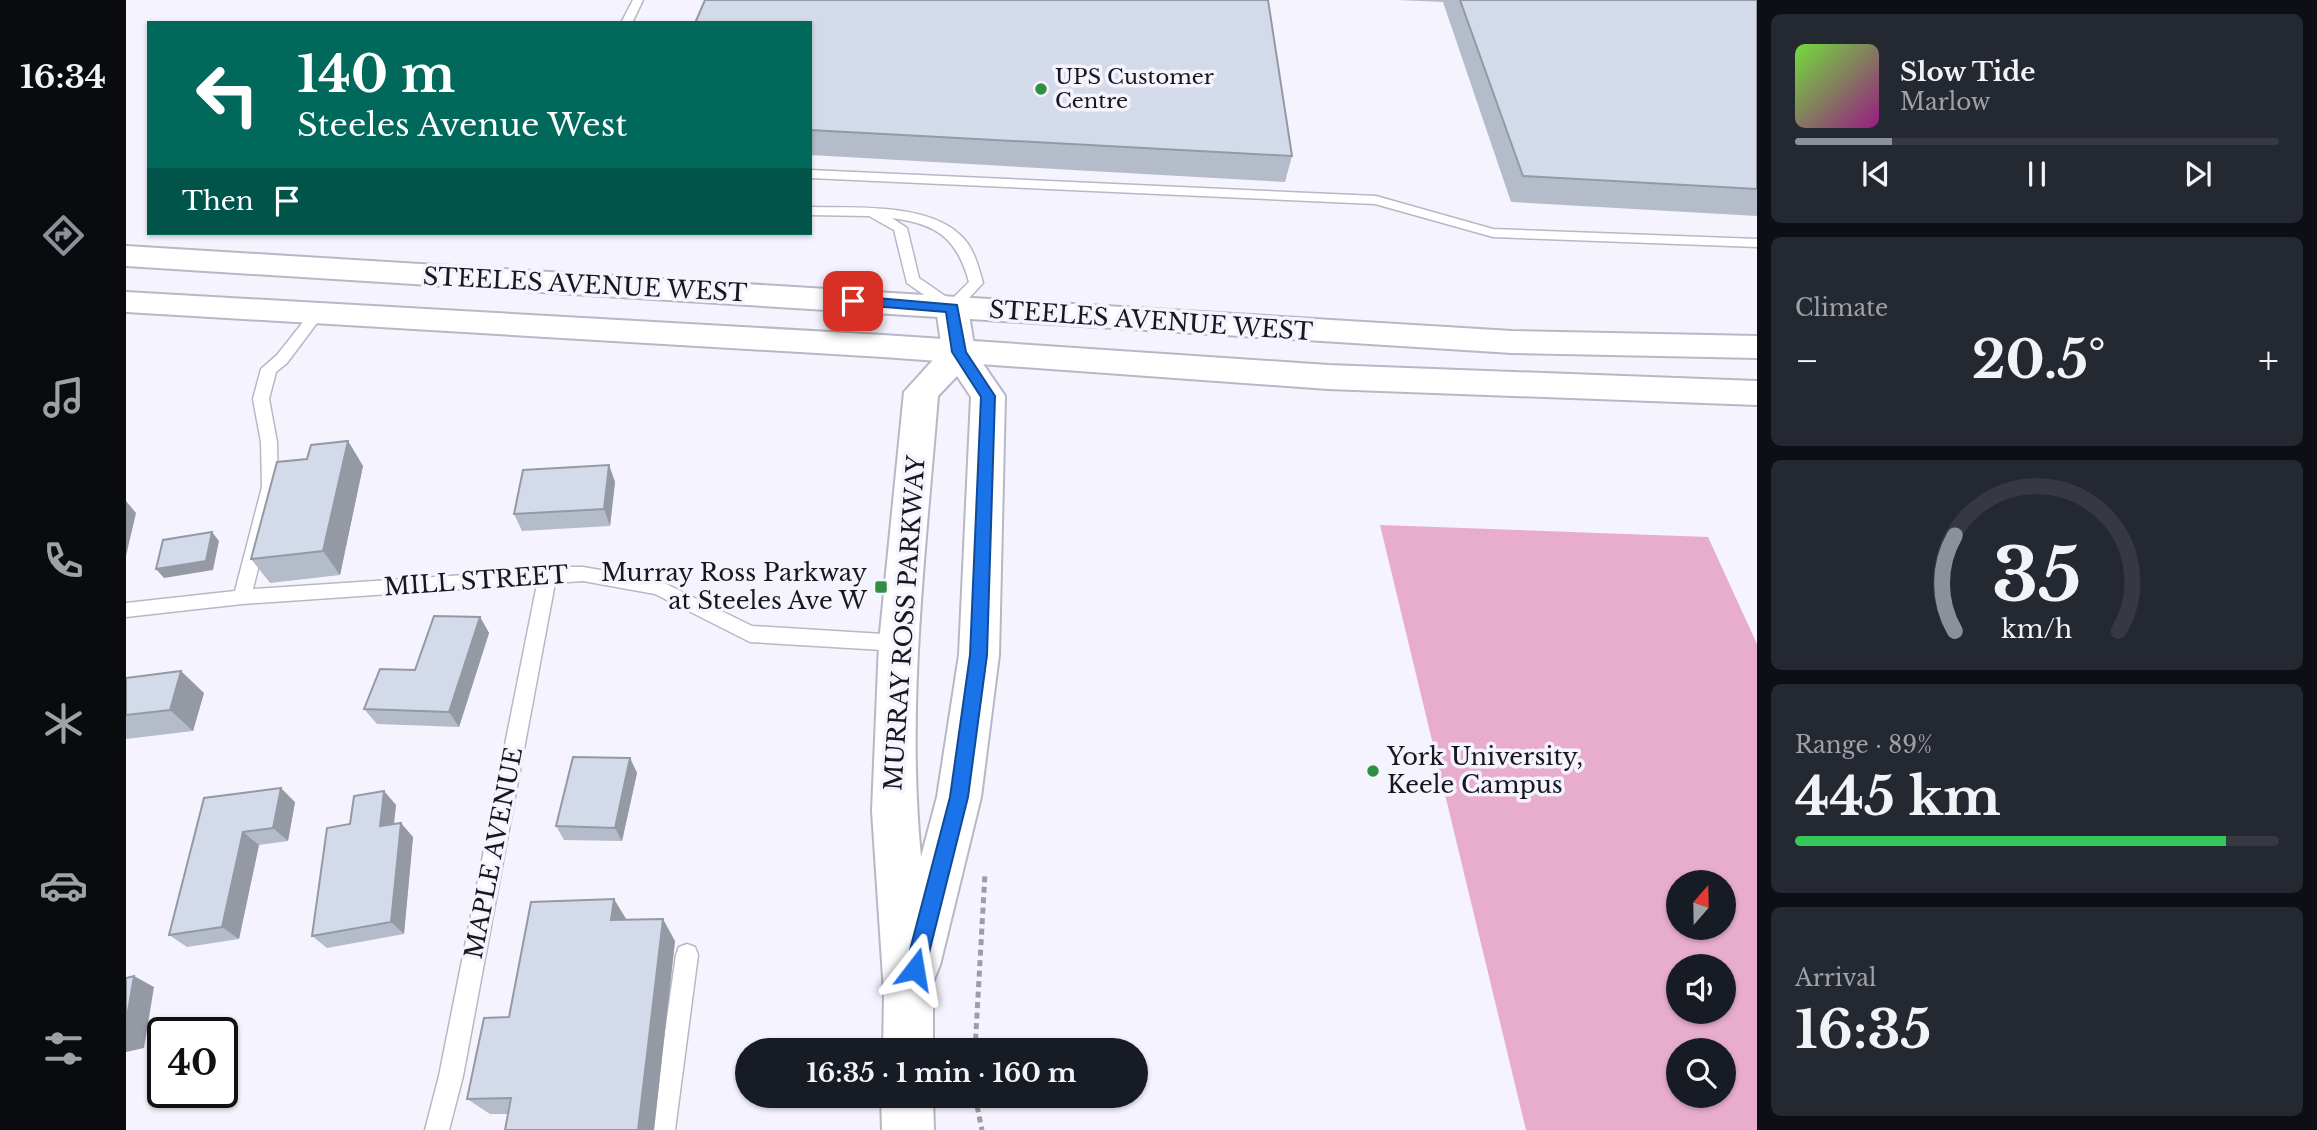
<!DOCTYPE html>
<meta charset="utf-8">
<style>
:root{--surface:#171b24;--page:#242831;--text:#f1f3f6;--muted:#9ea1a6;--line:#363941;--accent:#8c9099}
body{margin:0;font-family:"Libre Baskerville",serif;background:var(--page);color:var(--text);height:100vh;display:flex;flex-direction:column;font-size:26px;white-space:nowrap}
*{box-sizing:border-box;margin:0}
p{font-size:23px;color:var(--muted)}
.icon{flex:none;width:38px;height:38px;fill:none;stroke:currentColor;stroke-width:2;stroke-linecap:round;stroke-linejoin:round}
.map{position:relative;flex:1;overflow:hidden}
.drawer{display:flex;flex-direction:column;gap:14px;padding:14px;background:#0d0f14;width:560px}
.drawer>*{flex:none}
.guide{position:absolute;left:21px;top:21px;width:665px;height:214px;border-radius:0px;box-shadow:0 2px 5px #0004;background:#00695c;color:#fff;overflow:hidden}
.needle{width:46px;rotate:20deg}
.tools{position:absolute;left:1540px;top:870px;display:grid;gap:14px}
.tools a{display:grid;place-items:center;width:70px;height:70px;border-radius:50%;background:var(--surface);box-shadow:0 2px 5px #0004;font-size:35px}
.speed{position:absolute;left:21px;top:1017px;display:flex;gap:14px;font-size:35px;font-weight:700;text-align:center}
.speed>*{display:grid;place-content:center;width:91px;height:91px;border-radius:50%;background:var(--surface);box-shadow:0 2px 5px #0004;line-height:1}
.speed .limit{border:4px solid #111;border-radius:10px;background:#fff;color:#111}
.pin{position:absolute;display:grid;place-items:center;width:60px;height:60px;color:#fff;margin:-30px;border-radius:14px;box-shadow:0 4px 10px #0006}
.me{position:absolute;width:77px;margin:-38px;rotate:14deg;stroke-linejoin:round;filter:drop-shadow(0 0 5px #0008)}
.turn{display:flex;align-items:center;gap:24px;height:147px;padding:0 35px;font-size:32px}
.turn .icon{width:91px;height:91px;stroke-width:2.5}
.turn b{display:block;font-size:49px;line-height:60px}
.then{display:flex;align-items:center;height:66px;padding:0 35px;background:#0003;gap:14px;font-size:26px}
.big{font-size:52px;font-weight:800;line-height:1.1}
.drawer .card{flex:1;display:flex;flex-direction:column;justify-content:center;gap:10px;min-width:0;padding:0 24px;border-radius:10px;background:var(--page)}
.drawer .dial{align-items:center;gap:0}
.dial svg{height:182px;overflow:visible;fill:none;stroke:var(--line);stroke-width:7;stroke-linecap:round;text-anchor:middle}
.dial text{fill:var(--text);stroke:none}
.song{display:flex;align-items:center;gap:21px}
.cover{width:84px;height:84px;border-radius:10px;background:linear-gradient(135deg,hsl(100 70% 55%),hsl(310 70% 35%))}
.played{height:7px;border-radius:4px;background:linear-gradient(90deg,var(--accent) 20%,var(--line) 20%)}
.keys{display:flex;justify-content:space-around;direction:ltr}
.heat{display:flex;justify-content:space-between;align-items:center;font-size:38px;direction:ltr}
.charge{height:10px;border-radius:5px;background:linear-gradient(90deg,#34c759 89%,var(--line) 0)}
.trip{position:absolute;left:609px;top:1038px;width:413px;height:70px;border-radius:35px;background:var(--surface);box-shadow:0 2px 5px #0004;font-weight:800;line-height:70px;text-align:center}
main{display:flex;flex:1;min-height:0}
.tabs{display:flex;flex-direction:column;width:126px;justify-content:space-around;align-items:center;background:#090b0e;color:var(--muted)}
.tabs .icon{width:49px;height:49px}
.tabs .on{color:var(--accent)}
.tabs b{font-size:32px;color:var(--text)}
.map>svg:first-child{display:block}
.green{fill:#e8adcc;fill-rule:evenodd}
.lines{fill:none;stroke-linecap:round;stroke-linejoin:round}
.service-casing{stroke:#b8b7c6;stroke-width:3}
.tertiary-casing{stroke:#b8b7c6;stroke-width:4}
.secondary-casing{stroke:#b8b7c6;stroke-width:4}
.path{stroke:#9e9da5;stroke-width:5;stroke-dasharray:6 4.5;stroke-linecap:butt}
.service{fill:#fff;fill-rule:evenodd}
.tertiary{fill:#fff;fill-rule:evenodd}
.secondary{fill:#fff;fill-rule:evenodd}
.wall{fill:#b5bcc9}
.shaded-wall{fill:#9499a4}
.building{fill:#d3dbea;stroke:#9499a4;stroke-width:2}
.route{fill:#1a73e8;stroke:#114b97;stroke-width:2}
.poi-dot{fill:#2f8f43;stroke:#f5f4fe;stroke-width:2.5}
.labels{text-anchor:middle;stroke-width:7;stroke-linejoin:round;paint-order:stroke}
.far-poi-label{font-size:21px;fill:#17171c;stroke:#f5f4fe;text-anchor:start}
.street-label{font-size:24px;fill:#17171c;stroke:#f5f4fe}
.poi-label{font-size:24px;fill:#17171c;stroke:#f5f4fe;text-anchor:end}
</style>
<main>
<nav class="tabs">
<b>16:34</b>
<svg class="icon on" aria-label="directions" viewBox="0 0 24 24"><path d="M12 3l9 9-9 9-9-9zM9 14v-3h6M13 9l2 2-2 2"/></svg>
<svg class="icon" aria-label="music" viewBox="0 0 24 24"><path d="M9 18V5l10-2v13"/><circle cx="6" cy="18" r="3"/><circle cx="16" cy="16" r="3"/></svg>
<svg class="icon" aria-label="phone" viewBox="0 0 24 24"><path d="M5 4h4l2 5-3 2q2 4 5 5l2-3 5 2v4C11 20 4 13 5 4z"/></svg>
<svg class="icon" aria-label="climate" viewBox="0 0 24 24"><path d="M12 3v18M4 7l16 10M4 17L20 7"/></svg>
<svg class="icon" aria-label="car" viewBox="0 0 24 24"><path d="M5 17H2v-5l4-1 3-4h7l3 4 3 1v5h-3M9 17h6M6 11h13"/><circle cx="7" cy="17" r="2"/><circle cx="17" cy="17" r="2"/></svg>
<svg class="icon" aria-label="filters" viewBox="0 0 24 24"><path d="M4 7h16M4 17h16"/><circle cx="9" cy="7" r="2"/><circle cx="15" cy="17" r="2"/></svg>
</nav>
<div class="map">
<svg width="1631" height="1130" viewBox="0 0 1631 1130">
<rect width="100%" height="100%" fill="#f5f4fe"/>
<!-- green -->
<path class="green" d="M 1254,525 L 1582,537 L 1631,644 L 1631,1130 L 1400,1130 ZM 1552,882 L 1598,882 L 1598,928 L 1552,928 ZM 1552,966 L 1598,966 L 1598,1012 L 1552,1012 ZM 1552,1050 L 1598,1050 L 1598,1096 L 1552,1096 Z"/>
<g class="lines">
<!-- service casing -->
<g class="service-casing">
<path id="service" d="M 507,0 L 517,0 L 506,23 L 495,23 Z
M 684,170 L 1250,196 L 1367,229 L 1631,239 L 1631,247 L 1367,237 L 1249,204 L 684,178 Z
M 684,207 C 727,208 800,203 833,234 C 848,247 852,265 857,283 L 831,311 L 821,311 L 781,283 L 768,230 L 743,216 L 684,215 ZM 766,218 C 811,224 831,238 843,282 L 825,300 L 793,278 L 781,228 Z
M 190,310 L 197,315 L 161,363 L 150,372 L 143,399 L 151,442 L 152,487 L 127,589 L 415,570 L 422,567 L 457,567 L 532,580 L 626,626 L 773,635 L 780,638 L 782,643 L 780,648 L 773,651 L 624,642 L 529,594 L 457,581 L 429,583 L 337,1076 L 323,1130 L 299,1130 L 313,1076 L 411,584 L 116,604 L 0,617 L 0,603 L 109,591 L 136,487 L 135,442 L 127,399 L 135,369 L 151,355 L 185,312 Z
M 561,944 L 569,947 L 572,955 L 549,1130 L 525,1130 L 550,955 L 553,947 Z"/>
</g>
<!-- tertiary casing -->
<g class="tertiary-casing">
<path id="tertiary" d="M 826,297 L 837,301 L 842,308 L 849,352 L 879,396 L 873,655 L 855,797 L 814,965 L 807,982 L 807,1050 L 757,1050 L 758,993 L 746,811 L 753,643 L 778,392 L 816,350 L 810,308 L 815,301 ZM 831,376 L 845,397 L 833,655 L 811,797 L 795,857 C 780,704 800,548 812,396 Z
M 755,1096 L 807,1096 L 808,1130 L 756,1130 Z"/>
</g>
<!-- secondary casing -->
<g class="secondary-casing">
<path id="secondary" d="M 0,246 L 1386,331 L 1631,336 L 1631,358 L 1386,353 L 0,266 Z
M 0,292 L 757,335 L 1202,365 L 1631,381 L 1631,405 L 1202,389 L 757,357 L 0,312 Z"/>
</g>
<!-- path -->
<path class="path" d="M 849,1050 L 859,873
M 849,1096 L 856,1130"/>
<!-- service -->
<use href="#service" class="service"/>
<!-- tertiary -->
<use href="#tertiary" class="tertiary"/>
<!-- secondary -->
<use href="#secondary" class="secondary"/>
</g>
<!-- wall -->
<path class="wall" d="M 1271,0 L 1631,0 L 1631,216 L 1385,202 L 1317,2 Z
M 684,23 L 1166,156 L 1159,182 L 684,155 Z
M 222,441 L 237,466 L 214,575 L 144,583 L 125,559 Z
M 483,465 L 489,482 L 484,526 L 396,531 L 388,514 Z
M 354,617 L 363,633 L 333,727 L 251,724 L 238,709 Z
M 0,678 L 78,693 L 67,731 L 0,739 Z
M 504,758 L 511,773 L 496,841 L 438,840 L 430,826 Z
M 258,791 L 270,805 L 268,824 L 287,837 L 278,934 L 201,948 L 186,936 Z
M 78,798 L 169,802 L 162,841 L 133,845 L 113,939 L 61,947 L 43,935 Z
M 501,920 L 549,941 L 528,1130 L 379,1130 L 382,1114 L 364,1114 L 341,1099 L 383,1017 Z"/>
<!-- shaded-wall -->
<path class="shaded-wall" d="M 222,441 L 237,466 L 214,575 L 197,551 Z
M 483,465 L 489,482 L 484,526 L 478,509 Z
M 0,501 L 10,513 L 0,556 Z
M 86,532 L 93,541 L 87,570 L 38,578 L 30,569 Z
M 354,617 L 363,633 L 333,727 L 323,712 Z
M 55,671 L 78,693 L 67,731 L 44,710 Z
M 504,758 L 511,773 L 496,841 L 489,828 Z
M 155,788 L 169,802 L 162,841 L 147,828 Z
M 258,791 L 270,805 L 266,839 L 254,826 Z
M 275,823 L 287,837 L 278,934 L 265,922 Z
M 117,832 L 133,845 L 113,939 L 96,927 Z
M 488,899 L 502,922 L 485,920 Z
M 537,919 L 549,941 L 528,1130 L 512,1130 Z
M 8,976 L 28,987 L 18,1048 L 0,1052 L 0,1023 Z"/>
<!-- building -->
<path class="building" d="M 579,0 L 1142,0 L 1166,156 L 684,130 L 684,23 L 569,23 Z
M 1334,0 L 1631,0 L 1631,189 L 1397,176 Z
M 222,441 L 197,551 L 125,559 L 151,462 L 181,459 L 185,445 Z
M 483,465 L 478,509 L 388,514 L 397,470 Z
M 86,532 L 80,561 L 30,569 L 37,540 Z
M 308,616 L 354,617 L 323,712 L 238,709 L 254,669 L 289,670 Z
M 55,671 L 44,710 L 0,715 L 0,678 Z
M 447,757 L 504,758 L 489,828 L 430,826 Z
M 155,788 L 147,828 L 117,832 L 96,927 L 43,935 L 78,798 Z
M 258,791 L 254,826 L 275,823 L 265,922 L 186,936 L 201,828 L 224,824 L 228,796 Z
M 488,899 L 485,920 L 537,919 L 512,1130 L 379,1130 L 385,1098 L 341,1099 L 358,1018 L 383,1017 L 405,902 Z
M 8,976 L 0,1023 L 0,978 Z"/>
<!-- route -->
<path class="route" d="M 727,296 L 831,305 L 840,352 L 869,396 L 861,655 L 842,797 L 799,969 L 796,976 L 789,979 L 782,976 L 779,969 L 824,797 L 844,655 L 855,397 L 826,352 L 820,312 L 722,304 L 721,301 Z"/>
<!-- markers -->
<g class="poi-dot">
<circle cx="915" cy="89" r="7"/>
<rect x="748" y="580" width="14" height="14" rx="3.5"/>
<circle cx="1247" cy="771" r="7"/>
</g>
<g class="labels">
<!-- far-poi labels -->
<g class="far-poi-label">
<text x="929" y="84">UPS Customer<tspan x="929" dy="24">Centre</tspan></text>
</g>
<!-- street labels -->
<g class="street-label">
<text transform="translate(459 285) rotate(3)" y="8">STEELES AVENUE WEST</text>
<text transform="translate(1025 321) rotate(4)" y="8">STEELES AVENUE WEST</text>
<text transform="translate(350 581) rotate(-4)" y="8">MILL STREET</text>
<text transform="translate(779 623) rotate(-86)" y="8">MURRAY ROSS PARKWAY</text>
<text transform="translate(368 853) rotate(-79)" y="8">MAPLE AVENUE</text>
</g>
<!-- poi labels -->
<g class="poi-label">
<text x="741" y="581">Murray Ross Parkway<tspan x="741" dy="28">at Steeles Ave W</tspan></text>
<text x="1261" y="765" text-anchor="start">York University,<tspan x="1261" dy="28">Keele Campus</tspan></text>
</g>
</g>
</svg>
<div class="tools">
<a><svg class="needle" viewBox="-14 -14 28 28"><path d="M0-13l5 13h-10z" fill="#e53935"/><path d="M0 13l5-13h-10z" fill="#9ea1a6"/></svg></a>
<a><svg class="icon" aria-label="sound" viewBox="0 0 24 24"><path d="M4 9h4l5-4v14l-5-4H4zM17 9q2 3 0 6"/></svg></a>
<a><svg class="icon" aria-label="search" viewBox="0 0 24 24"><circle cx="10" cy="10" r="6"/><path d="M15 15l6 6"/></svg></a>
</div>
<div class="speed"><div class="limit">40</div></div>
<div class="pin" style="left:727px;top:301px;background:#d93025"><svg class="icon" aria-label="arrive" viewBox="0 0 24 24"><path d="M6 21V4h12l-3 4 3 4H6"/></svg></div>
<svg class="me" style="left:789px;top:969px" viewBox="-20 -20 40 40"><path d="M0-17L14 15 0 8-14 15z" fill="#1a73e8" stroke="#fff" stroke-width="4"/></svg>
<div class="trip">16:35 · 1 min · 160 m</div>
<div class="guide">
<div class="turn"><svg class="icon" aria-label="left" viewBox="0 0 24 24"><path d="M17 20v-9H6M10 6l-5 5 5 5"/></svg><div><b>140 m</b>Steeles Avenue West</div></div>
<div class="then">Then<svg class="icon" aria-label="arrive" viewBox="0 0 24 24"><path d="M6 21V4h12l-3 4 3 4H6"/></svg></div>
</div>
</div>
<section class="drawer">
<div class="card">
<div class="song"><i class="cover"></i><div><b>Slow Tide</b><p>Marlow</p></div></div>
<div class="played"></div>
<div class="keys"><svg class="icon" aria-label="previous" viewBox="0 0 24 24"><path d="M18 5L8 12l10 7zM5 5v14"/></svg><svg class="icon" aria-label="pause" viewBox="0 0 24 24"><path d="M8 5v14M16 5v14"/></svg><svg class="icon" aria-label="next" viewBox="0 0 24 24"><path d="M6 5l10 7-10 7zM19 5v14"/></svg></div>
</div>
<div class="card"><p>Climate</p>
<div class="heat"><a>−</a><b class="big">20.5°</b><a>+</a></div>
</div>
<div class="card dial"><svg viewBox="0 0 100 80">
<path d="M14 69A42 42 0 1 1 86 69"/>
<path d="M14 69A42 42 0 0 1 14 27" stroke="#8c9099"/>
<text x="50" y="56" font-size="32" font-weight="700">35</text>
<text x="50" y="72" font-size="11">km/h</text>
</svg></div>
<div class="card"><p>Range · 89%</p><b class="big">445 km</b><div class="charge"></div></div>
<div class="card"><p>Arrival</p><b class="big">16:35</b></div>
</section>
</main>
